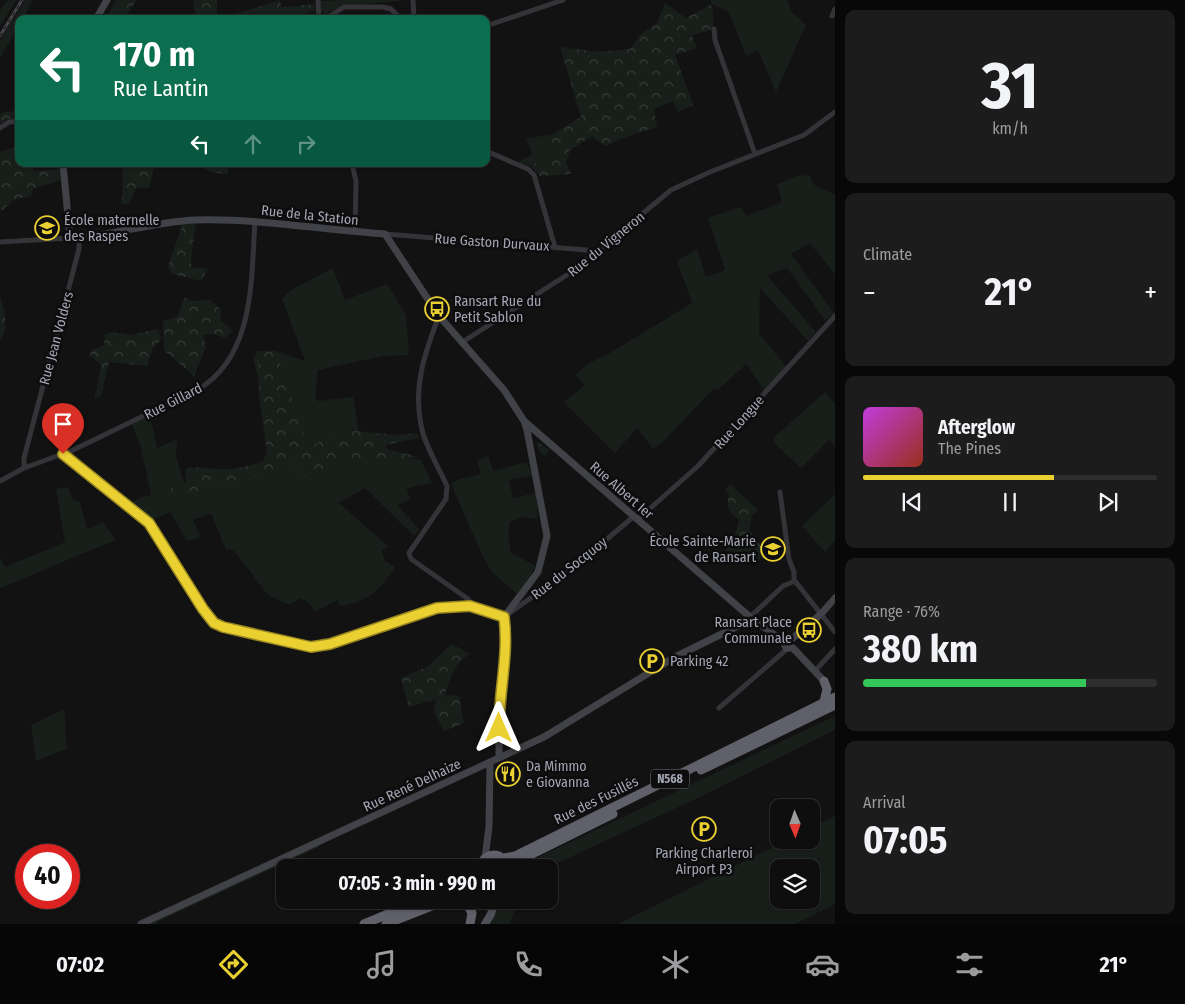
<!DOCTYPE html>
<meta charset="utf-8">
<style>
:root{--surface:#0e0e0e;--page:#1c1c1c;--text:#f1f3f6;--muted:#9b9c9e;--line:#2e2e2e;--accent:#ebd032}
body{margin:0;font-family:"Fira Sans Condensed",sans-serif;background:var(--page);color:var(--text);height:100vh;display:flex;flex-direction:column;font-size:19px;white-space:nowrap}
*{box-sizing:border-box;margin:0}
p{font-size:16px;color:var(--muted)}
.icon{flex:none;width:28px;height:28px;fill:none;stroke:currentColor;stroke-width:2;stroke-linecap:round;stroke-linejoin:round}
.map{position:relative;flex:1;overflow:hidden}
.drawer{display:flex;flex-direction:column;gap:10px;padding:10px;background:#080808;width:350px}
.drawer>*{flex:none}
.hud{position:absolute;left:15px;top:15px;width:475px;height:152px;border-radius:10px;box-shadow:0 1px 4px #0004,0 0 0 1px var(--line);background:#0b6e4f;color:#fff;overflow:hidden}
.needle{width:32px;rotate:178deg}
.fabs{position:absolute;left:770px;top:799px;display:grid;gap:10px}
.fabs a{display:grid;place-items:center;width:50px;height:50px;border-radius:10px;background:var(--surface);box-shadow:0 1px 4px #0004,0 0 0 1px var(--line);font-size:25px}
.speed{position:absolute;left:15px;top:844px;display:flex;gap:10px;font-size:25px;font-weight:700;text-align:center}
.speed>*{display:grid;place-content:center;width:65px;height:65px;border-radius:50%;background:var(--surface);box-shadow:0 1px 4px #0004,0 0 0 1px var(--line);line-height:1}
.speed .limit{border:8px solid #d22;background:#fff;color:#111}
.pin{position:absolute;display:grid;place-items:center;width:42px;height:42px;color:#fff;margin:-51px -21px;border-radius:50% 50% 50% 0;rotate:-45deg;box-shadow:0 0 5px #0007}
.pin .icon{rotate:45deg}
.me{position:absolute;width:55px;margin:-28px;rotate:0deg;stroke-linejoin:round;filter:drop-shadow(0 0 4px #0008)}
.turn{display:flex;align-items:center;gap:18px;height:105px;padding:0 15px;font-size:22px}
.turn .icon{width:65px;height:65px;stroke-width:2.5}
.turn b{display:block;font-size:35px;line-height:42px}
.lanes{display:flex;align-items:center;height:48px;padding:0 15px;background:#0003;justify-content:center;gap:25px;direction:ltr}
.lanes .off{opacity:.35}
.big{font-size:38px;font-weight:700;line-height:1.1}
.drawer .card{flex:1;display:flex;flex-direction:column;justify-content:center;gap:8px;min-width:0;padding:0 18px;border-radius:10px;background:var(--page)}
.drawer .dial{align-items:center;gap:0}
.dial b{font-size:65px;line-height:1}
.song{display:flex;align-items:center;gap:15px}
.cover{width:60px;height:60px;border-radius:8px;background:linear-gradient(135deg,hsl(290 70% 55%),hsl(10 70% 35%))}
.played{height:5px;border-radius:2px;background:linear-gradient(90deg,var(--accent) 65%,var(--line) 65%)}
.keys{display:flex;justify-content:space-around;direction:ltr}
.heat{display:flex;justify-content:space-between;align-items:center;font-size:28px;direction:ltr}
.charge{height:8px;border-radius:4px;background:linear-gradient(90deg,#34c759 76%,var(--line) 0)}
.trip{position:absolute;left:276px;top:859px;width:282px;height:50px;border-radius:10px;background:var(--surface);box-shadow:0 1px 4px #0004,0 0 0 1px var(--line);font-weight:700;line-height:50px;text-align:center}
.menu{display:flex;height:80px;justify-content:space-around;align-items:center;background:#060606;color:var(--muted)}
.menu .icon{width:35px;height:35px}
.menu .selected{color:var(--accent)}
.menu b{font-size:22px;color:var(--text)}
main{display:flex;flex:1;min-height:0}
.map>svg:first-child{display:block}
.grass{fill:#181e1a;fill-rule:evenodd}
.forest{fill:url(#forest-crowns)}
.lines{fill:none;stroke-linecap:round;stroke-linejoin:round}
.street{stroke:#333338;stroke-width:5}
.secondary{stroke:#414248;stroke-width:7}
.primary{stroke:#4f4f57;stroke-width:8}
.highway{stroke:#5f6069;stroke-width:9}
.rail-casing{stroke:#46464d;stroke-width:3}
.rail{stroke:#0d0d0e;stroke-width:1;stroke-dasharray:4;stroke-linecap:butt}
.route-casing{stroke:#998720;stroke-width:12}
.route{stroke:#ebd032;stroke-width:9}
.labels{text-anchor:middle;stroke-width:5;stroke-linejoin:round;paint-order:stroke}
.shield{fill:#0d0d0e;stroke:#777882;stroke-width:1}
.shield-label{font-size:12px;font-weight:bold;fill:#a4a6b4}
.street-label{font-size:14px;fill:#a4a6b4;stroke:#0d0d0e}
.poi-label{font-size:14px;fill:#a4a6b4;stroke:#0d0d0e;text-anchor:start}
</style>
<main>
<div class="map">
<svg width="835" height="924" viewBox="0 0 835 924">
<defs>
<pattern id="forest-crowns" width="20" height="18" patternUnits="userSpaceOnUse" patternTransform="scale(1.25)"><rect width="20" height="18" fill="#181e1a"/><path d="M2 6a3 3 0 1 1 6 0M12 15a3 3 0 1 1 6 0" fill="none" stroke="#373c39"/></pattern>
</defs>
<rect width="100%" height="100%" fill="#121213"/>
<!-- grass -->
<path class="grass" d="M 8,0 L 17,0 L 0,26 L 0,10 Z
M 25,0 L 33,0 L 23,19 L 19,19 L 19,26 L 0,58 L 0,40 Z
M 343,0 L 409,0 L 342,6 L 325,14 L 321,11 L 319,1 Z
M 710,0 L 788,0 L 791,11 L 806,25 L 776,92 L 758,50 L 746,56 L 729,12 L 712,4 Z
M 551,135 L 552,159 L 530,165 L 515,164 L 532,154 L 526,138 Z
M 810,175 C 812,190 825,188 835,195 L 835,275 L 810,243 L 791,254 L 835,314 L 825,320 L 787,268 L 767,275 L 816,332 L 808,341 L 760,288 L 759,333 L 787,368 L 765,391 L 746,364 L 718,390 L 715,387 L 664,441 L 653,449 L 637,428 L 615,453 L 564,402 L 585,385 L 575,375 L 589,363 L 608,354 L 692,303 L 677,261 L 697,249 L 706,277 L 725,270 L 708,218 L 741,207 L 747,216 L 782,202 L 777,184 L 797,176 Z
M 333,268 L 345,300 L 387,284 L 406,315 L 409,355 L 383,356 L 318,370 L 315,398 L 318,401 L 353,397 L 362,450 L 421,460 L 432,483 L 411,487 L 406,490 L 411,499 L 398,505 L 419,530 L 414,536 L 365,488 L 339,503 L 389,547 L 381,550 L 385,561 L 395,567 C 379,590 369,602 340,606 L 337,600 L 315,612 L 310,604 L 301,598 L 289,605 L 268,595 L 235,552 L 230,549 L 226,550 L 211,513 L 193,520 L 201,537 L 187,541 L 170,512 L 151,521 L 130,504 L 139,498 L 151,495 L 141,448 L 132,424 L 150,415 L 157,448 L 177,439 L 176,456 L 186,490 L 283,463 L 253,359 L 258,351 L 276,351 L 305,361 L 282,299 L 291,290 Z
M 825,392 L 835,403 L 835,446 L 829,440 L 801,468 L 777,446 L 773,438 Z
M 488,456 L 493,471 L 527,462 L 533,476 L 509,480 L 513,498 L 536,493 L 538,519 L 523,517 L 510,522 L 508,534 L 511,553 L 536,566 L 518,595 L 491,571 L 483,557 L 451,484 L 457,480 L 481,474 L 477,461 Z
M 68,487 L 73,500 L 80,502 L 87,529 L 103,522 L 116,540 L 0,588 L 0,557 L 5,567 L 65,542 L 56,489 Z
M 835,494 L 835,541 L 825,552 L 802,526 Z
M 64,709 C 67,721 63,736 68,748 L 36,761 L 31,725 Z
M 835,716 L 835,730 L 700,797 L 549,867 L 522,867 L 522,865 Z
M 835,816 L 835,904 L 795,924 L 618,924 L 787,840 L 811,840 L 811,828 ZM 779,868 L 811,868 L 811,900 L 779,900 Z
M 317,845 L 319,847 L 157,922 L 159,924 L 146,924 Z
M 498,900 L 518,900 L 510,924 L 486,924 Z"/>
<!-- forest -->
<path class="forest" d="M 116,0 L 137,0 L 124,19 L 106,19 Z
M 193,0 L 217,0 L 217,19 L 196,19 Z
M 280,0 L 281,7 L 315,4 L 315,10 L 291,19 L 219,19 Z
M 665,3 L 686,18 L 712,4 L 714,29 L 692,35 L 697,48 L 675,55 L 693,105 L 678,112 L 673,101 L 654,109 L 657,127 L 623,138 L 605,146 L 592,136 L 570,150 L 566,162 L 571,174 L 540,176 L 530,165 L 551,159 L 551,135 L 581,117 L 560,47 L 600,52 L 630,49 L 640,35 L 657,23 Z
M 19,111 L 19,118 L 8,119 L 0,124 L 0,115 L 3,112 Z
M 19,146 L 19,164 L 34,164 L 34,171 L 60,169 L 61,180 L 33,189 L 31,196 L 13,200 L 2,211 L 0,209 L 0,152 Z
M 101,164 L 155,164 L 149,188 L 136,188 L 129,204 L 122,204 L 123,166 Z
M 194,164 L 256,164 L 253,166 L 230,165 L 227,174 L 211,172 Z
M 196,222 L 191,261 L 191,267 L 208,269 L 201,281 L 172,274 L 168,267 L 183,223 Z
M 0,296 C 4,311 10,327 0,341 Z
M 185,297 L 192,301 L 210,300 L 221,310 L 220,320 L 233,331 L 225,338 L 215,334 L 203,335 L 206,347 L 194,376 L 164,350 L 163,321 L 177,317 Z
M 157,329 L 162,339 L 153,348 L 147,366 L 109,362 L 101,396 L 95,398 L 101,365 L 90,355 L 92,350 L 104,345 L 105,335 L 110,332 L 132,335 Z
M 258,351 L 276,351 L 303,432 L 307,448 L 345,430 L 400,435 L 417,433 L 419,438 L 385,445 L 387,449 L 419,457 L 344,463 L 290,481 L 288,477 L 290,472 L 324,460 L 328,454 L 222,486 L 177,496 L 164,496 L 167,490 L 186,483 L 185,469 C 196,466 206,468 217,469 C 232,470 248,467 263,461 L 267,452 L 259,397 Z
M 536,441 L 550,450 L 544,456 L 539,451 Z
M 730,484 L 758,510 L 752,516 L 749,530 L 764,549 L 765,558 L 744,565 L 725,550 L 733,542 L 739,520 C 729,513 726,507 729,494 L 725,490 Z
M 452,644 L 470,654 C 454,663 450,678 445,695 L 459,696 L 464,723 L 444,731 L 434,712 L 436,699 L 409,707 L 401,678 L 427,667 Z"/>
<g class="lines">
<!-- street -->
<path class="street" d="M 318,0 L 319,19
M 413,0 L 414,19
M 832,16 L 835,9
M 319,17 L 330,16 L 344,7 L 383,7 L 391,9 L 401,19
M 486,26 L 563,0
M 714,29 L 715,40 L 755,154
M 0,128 L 9,122 L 19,121
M 486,151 L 528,169 L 534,175 L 555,247
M 352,164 L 356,181 L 355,232
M 385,234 L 599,251
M 0,242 L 70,238
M 439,316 C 425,352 413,386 421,425 C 424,444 439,468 447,486 L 446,499 L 409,553 L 411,559 L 468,599 L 474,607
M 461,343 L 573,271 L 671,190 L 710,172 L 804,135 L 835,112
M 63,454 L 149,523 L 203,609 L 218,625 L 311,647 L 330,644 L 437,608 L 470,606 L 504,617 L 573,568 L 633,517
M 24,468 L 24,458 L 79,249 L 79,237
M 0,481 L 24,468 L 71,451 L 197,390 C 255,357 251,279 255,222
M 780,492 L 789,559 L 794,572 L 794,580
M 637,520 L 698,466 L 835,316
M 750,617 L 783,586 L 795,581 L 835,632
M 815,671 L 835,649
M 719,708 L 787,649"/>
<!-- secondary -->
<path class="secondary" d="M 96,19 L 107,0
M 63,164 L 70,238 C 112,236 152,222 195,220 C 258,218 322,230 385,234 L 439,316 L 504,390 L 524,421 L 527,430 L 547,536 L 538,572 L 504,617 L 505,647 L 499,702 L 499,758
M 524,421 L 750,617 L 783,641
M 793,638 L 821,614 L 835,598
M 783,641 L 786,648 L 793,648
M 793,648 L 824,681
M 485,858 L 489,827 L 490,763
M 141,924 L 544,737 L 675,657 L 746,622 L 750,617"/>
<!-- primary -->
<path class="primary" d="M 485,924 L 491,914 L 495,900"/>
<!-- highway -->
<path class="highway" d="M 824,681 L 827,689 L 824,702
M 701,770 L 835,705
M 504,858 L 515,856 L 835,697
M 508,866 L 613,814
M 480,868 C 482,858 490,853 499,856 L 507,863
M 465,900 L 472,913 L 470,924
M 364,924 L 422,900
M 386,924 L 447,900"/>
<!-- rail casing -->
<g class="rail-casing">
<path id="rail" d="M 0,36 L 22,0"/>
</g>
<!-- rail -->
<use href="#rail" class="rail"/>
</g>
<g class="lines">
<!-- route casing -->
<g class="route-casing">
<path id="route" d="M 63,454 L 149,523 L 203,609 L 214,623 L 223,627 L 311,647 L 330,644 L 437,608 L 470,606 L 504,617 C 509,654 499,691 499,728"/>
</g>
<!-- route -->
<use href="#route" class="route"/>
</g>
<!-- icons -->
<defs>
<g id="school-ring" transform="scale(1.25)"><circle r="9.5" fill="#0d0d0e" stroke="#ebd032" stroke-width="1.5"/><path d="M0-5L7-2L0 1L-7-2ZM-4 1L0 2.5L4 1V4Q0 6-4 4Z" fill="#ebd032"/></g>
<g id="bus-ring" transform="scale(1.25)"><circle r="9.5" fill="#0d0d0e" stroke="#ebd032" stroke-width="1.5"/><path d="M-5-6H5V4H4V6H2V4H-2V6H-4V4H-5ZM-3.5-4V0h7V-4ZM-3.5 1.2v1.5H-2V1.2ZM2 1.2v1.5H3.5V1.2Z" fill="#ebd032"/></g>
<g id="parking-ring" transform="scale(1.25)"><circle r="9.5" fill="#0d0d0e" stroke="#ebd032" stroke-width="1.5"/><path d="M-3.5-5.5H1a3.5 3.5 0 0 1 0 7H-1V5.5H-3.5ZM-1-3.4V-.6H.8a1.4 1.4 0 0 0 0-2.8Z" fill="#ebd032"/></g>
<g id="restaurant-ring" transform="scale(1.25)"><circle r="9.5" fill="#0d0d0e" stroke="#ebd032" stroke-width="1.5"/><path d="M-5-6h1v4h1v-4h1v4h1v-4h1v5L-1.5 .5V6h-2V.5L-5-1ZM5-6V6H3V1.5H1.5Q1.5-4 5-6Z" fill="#ebd032"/></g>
</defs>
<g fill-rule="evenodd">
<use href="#school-ring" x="47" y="228"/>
<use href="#bus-ring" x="437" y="309"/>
<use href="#school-ring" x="773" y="549"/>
<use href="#bus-ring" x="809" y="630"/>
<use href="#parking-ring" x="652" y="661"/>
<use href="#restaurant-ring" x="508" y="774"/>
<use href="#parking-ring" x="704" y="829"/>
</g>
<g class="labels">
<!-- shield labels -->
<rect class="shield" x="651" y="769.5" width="38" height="19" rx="4"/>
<g class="shield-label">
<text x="670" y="783">N568</text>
</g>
<!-- street labels -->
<g class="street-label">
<text transform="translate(310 215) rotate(6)" y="5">Rue de la Station</text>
<text transform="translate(492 242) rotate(4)" y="5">Rue Gaston Durvaux</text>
<text transform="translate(606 244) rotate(-39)" y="5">Rue du Vigneron</text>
<text transform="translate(56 338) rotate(-75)" y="5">Rue Jean Volders</text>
<text transform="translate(173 401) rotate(-27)" y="5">Rue Gillard</text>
<text transform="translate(739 422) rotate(-48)" y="5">Rue Longue</text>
<text transform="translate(622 490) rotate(41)" y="5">Rue Albert Ier</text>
<text transform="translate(569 568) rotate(-38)" y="5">Rue du Socquoy</text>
<text transform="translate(412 785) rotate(-25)" y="5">Rue René Delhaize</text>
<text transform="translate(596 800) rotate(-26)" y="5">Rue des Fusillés</text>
</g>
<!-- poi labels -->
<g class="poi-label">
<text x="64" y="225">École maternelle<tspan x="64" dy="16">des Raspes</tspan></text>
<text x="454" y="306">Ransart Rue du<tspan x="454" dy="16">Petit Sablon</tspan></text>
<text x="756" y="546" text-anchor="end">École Sainte-Marie<tspan x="756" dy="16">de Ransart</tspan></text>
<text x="792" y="627" text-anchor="end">Ransart Place<tspan x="792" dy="16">Communale</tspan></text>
<text x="670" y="666">Parking 42</text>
<text x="526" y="771">Da Mimmo<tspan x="526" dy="16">e Giovanna</tspan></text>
<text x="704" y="858" text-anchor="middle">Parking Charleroi<tspan x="704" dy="16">Airport P3</tspan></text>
</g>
</g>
</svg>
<div class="fabs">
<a><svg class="needle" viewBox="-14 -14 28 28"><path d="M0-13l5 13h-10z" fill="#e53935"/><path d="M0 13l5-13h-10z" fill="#9b9c9e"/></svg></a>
<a><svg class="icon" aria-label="layers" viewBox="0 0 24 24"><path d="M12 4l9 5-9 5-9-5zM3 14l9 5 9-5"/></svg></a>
</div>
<div class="speed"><div class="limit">40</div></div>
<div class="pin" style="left:63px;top:454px;background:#d93025"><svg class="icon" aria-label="arrive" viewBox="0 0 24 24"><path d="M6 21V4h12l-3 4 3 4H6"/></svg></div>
<svg class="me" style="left:499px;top:728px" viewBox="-20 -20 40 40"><path d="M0-17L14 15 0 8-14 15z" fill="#ebd032" stroke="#fff" stroke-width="4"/></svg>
<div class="trip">07:05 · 3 min · 990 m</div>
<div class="hud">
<div class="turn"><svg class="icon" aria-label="left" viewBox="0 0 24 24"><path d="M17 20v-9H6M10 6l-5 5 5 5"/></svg><div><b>170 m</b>Rue Lantin</div></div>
<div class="lanes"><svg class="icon" aria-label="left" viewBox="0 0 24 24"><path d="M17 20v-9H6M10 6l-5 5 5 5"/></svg><svg class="icon off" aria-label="ahead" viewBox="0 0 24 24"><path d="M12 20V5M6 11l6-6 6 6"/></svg><svg class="icon off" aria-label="right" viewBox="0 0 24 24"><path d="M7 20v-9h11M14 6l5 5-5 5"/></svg></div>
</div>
</div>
<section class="drawer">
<div class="card dial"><b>31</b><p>km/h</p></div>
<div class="card"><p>Climate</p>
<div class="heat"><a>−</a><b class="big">21°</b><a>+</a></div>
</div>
<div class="card">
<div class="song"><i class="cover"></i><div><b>Afterglow</b><p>The Pines</p></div></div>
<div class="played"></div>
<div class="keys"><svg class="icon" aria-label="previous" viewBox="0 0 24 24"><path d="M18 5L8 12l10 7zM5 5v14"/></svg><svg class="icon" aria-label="pause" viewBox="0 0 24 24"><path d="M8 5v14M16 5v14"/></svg><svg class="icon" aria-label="next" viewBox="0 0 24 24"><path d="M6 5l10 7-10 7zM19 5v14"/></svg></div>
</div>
<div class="card"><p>Range · 76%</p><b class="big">380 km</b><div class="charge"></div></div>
<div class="card"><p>Arrival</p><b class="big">07:05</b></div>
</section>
</main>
<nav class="menu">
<b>07:02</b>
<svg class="icon selected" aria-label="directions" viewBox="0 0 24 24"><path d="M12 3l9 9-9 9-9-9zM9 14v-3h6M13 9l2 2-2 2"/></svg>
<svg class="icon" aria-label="music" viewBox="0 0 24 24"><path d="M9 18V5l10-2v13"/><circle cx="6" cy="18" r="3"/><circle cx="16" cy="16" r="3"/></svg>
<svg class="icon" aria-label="phone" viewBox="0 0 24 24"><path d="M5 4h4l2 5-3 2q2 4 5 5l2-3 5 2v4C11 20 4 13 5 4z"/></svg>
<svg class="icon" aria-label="climate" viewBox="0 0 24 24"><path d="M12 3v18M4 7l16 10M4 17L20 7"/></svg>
<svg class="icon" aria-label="car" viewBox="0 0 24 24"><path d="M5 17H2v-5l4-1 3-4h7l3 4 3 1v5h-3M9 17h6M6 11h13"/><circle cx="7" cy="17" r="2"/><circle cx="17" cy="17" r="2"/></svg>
<svg class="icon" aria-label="filters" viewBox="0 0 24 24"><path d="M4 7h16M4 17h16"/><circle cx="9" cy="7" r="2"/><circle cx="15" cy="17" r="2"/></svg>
<b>21°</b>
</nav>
